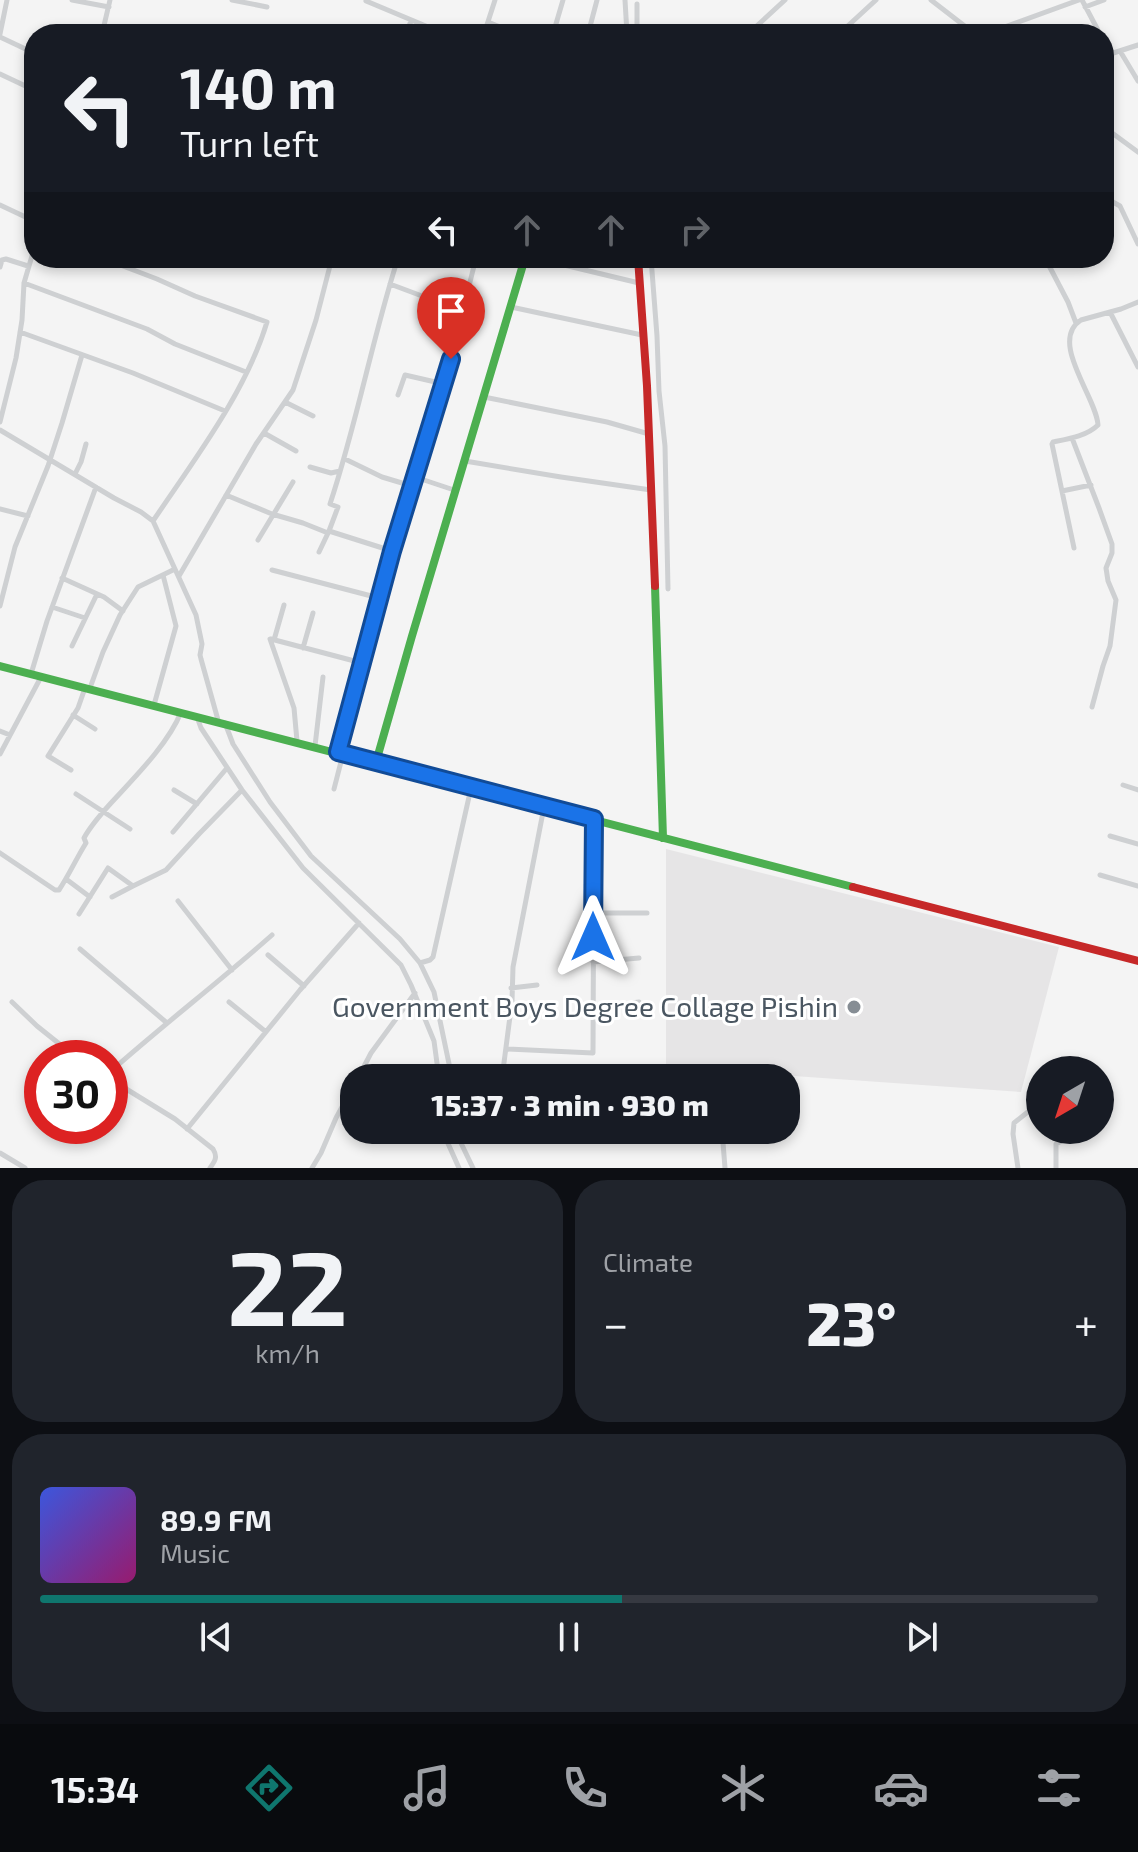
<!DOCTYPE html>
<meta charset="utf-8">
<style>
:root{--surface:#171b24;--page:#20242c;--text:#f1f3f6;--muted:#9ea1a6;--line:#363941;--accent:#0f766e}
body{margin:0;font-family:"Exo 2",sans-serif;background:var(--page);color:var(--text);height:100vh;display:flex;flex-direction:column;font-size:30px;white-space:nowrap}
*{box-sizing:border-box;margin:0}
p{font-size:26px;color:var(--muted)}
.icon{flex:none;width:44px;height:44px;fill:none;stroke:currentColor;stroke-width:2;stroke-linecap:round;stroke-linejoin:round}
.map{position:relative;height:1168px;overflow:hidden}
.details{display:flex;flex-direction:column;gap:12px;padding:12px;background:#0d0f14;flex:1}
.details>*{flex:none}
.top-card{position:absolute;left:24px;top:24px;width:1090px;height:244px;border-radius:32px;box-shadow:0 4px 12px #0003;background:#171b24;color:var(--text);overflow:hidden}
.needle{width:52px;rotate:219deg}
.controls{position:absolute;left:1026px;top:1056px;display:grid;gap:16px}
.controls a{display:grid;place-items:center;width:88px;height:88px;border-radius:50%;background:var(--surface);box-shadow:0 4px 12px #0003;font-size:40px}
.speed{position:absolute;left:24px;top:1040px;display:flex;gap:16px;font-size:40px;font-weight:700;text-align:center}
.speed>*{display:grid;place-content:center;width:104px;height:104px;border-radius:50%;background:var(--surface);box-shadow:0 4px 12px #0003;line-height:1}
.speed .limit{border:12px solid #d22;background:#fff;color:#111}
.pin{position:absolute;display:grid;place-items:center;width:68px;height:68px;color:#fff;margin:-82px -34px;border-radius:50% 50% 50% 0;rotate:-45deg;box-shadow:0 0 8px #0007}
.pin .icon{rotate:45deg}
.me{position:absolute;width:88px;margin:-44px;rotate:0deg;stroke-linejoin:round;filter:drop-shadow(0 0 6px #0008)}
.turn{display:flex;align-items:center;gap:28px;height:168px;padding:0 24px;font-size:36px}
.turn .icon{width:104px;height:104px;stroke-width:2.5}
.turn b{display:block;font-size:56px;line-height:68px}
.lanes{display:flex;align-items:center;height:76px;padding:0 24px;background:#0003;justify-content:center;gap:40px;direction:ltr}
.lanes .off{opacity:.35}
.big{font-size:60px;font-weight:800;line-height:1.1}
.details .widget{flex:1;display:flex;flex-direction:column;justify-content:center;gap:12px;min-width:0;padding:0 28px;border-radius:32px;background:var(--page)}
.details .dial{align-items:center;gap:0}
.dial b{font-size:104px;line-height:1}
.song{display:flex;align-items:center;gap:24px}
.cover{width:96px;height:96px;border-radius:12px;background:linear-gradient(135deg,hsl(230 70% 55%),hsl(320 70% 35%))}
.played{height:8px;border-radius:4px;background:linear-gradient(90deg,var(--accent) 55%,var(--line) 55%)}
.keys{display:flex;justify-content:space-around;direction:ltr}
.heat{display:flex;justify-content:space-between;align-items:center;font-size:44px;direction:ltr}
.details .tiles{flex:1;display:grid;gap:12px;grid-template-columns:1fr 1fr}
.widget:last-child{grid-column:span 2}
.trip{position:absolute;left:340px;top:1064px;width:460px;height:80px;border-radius:32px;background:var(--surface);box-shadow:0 4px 12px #0003;font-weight:800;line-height:80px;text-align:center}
.tabs{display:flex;height:128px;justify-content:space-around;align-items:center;background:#090b0e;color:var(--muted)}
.tabs .icon{width:56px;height:56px}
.tabs .active{color:var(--accent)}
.tabs b{font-size:36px;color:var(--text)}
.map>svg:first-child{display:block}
.education{fill:#e6e5e6}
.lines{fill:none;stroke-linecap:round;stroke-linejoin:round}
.street{stroke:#ced0d2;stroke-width:5}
.fast{stroke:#4caf50;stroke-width:8}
.jam{stroke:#c62828;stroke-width:8}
.route-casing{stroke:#114b97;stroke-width:20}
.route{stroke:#1a73e8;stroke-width:14}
.poi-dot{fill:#868d94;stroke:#fff;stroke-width:3}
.labels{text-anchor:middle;stroke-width:6;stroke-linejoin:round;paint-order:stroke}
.poi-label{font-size:28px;fill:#4a5661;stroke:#fff;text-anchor:end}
</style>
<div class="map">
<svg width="1138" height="1168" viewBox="0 0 1138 1168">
<rect width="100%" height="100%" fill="#f4f4f4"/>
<!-- education -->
<path class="education" d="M 666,849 L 1059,947 L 1021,1092 L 666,1067 Z"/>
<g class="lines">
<!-- street -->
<path class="street" d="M 72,0 L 109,7
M 232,0 L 267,7
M 367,0 L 366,1 L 433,29
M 625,0 L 627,34
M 931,0 L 975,34
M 1082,0 L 1100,34
M 637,4 L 637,34
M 1085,7 L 1104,0
M 488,22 L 517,34
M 0,34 L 7,0
M 102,34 L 110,0
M 406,34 L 411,21
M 484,34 L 495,0
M 553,34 L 563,0
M 588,34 L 597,0
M 748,34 L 785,0
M 839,34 L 876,0
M 985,34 L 1079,0
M 0,37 L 34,53
M 1104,42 L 1111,54
M 1120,51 L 1138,81
M 1104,56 L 1138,45
M 0,74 L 34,90
M 1104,127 L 1138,152
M 1104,197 L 1120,206 L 1138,244
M 0,205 L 34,221
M 102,258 L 157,279 L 195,296 L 267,322 C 246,392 194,460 153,521
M 212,258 L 215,259
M 535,258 L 639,283
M 651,258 L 657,336 L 659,391 L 665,446 L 668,589
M 1045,258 L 1068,302 L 1076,323
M 0,267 L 2,260 L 6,259 L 28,266
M 24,283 L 147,329 L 175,344 L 246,372
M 390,284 L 462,311
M 511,307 L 642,335
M 1110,312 L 1138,367
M 20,332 L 133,373 L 225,411
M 398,395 L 405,375 L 444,384
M 484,397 L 607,422 L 649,434
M 285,402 L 313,416
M 0,422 L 16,358 L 22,320 L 24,283 L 34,249
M 0,430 L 114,498 L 141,512 L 153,521 L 196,615 L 202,644 L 200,655 L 201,659 L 218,720
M 264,433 L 296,451
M 1072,438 L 1099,508 L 1112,544 L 1112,553 L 1106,568 L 1108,581 L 1116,600 L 1110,646 L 1103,666 L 1092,707
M 345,459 L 382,477 L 412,486
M 465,461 L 561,477 L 651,490
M 310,467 L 331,473 L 340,471
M 75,474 L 81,462 L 86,444
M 415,477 L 454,490
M 1062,491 L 1091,485
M 226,495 L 272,514 L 303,523 L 328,533
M 0,509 L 28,516
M 258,540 L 293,482
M 1074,548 L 1052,444 L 1053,442 C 1068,439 1087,436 1098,425 C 1097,398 1048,341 1081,320 L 1121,309 L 1138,302
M 392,551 L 329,531 L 338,507 L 330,504 C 357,423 372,339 398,258
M 319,552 L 329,531
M 272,570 L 379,598
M 179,576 L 256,444 L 293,390 L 316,320 L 332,258
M 62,578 L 104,597 L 123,611
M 0,606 L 15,547 L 48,466 L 62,423 L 82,355
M 52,607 L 85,618
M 270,639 L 294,708 L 297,741
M 271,639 L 362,663
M 274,640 L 284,605
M 72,646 L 97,594
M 303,648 L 313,613
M 31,674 L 47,621 L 96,487
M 90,688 L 103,652 L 120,615 L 138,587 L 175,569
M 154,705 L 176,626 L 163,575
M 73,715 L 95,729
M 197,717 L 201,728 L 242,790 L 303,868 L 401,965 L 411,985 L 434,1041 L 439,1078
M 225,723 L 233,744 L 270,802 L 311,856 L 400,939 L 420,963 L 434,992 L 452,1078
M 0,731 L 10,735
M 315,746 L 323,677
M 338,752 L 392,551 L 445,382 L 476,258
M 0,754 L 41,677
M 71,770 L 48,756 L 78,708 L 85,688
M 1123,785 L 1138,790
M 334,789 L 343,754
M 174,790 L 197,804
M 76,794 L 130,829
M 173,832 L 227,768
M 1110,836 L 1138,844
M 0,853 L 55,890 L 59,890 C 69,875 76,859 86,843 L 84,838 C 91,825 101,814 111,803 C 134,778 169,743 181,712
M 1100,875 L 1138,886
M 66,879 L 90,897
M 112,897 L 133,886
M 178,901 L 232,970
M 593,913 L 647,913
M 79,914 L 108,868 L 133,886 L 166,870 L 199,834 L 242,790
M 80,949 L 167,1023
M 268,955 L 304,986
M 593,962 L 639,958
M 420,963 L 430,960 L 433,957 L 471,788
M 511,988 L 537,985
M 12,1002 L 37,1026 L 77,1058
M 229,1002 L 266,1032
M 593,1008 L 639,1002
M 506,1049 L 593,1053 L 594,819
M 110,1072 C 163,1025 219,982 272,935
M 358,1078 L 371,1053 L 415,993
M 502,1078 L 512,1001 L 513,967 L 544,807
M 110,1079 L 175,1119 L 213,1149 C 218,1157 215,1161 210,1168
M 187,1129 L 300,990 L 359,923
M 445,1130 L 446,1139 L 459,1168
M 459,1130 L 460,1141 L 473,1168
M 722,1130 L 725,1168
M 0,1153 L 25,1168
M 312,1168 L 321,1153 L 336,1118 L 354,1085
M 1018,1168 L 1013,1134 L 1014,1123 L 1029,1111 L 1039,1112
M 1056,1168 L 1056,1144 L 1074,1134 L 1076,1130"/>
<!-- fast -->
<path class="fast" d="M 655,586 L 663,838
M 0,666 L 853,887
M 376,762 L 412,636 L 525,258"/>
<!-- jam -->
<path class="jam" d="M 638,258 L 647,386 L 655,586
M 853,887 L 1138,961"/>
</g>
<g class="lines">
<!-- route casing -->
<g class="route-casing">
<path id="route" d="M 451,359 L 392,551 L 338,752 L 594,819 L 593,937"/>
</g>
<!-- route -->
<use href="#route" class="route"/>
</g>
<!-- markers -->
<circle class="poi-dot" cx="854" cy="1007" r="8"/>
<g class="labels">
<!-- poi labels -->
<g class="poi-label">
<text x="838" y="1017">Government Boys Degree Collage Pishin</text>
</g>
</g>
</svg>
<div class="controls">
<a><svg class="needle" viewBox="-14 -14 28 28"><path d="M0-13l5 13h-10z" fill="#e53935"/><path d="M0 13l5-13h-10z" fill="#9ea1a6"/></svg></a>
</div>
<div class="speed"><div class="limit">30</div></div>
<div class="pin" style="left:451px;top:359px;background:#d93025"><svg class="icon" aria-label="arrive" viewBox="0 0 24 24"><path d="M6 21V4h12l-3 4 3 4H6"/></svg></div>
<svg class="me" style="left:593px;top:937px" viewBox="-20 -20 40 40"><path d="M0-17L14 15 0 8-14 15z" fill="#1a73e8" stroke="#fff" stroke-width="4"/></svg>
<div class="trip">15:37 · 3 min · 930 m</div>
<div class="top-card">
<div class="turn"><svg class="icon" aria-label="left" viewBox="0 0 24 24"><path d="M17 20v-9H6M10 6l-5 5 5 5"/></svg><div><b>140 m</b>Turn left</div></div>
<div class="lanes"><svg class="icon" aria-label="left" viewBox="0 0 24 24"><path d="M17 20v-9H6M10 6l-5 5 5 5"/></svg><svg class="icon off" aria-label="ahead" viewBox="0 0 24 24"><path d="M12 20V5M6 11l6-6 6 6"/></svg><svg class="icon off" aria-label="ahead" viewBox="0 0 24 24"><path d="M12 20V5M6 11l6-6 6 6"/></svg><svg class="icon off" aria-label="right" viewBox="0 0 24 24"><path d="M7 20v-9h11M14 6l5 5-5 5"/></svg></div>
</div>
</div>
<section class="details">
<div class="tiles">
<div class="widget dial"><b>22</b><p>km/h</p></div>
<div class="widget"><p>Climate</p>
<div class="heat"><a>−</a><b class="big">23°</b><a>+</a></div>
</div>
<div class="widget">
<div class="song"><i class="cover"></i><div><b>89.9 FM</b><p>Music</p></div></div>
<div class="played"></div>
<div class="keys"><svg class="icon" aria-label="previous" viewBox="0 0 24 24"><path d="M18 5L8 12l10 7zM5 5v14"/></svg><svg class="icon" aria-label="pause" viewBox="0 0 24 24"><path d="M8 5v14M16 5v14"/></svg><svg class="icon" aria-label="next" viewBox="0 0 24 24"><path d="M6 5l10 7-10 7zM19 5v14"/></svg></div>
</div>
</div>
</section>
<nav class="tabs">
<b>15:34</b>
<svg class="icon active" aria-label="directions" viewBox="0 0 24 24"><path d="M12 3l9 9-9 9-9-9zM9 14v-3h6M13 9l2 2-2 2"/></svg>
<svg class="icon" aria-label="music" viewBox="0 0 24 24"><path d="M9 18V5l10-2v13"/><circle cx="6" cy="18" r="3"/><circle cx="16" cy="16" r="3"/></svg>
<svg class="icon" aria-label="phone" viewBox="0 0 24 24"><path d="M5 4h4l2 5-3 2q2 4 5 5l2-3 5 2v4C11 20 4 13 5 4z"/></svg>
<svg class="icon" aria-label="climate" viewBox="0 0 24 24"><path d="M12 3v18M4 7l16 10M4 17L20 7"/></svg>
<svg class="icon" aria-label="car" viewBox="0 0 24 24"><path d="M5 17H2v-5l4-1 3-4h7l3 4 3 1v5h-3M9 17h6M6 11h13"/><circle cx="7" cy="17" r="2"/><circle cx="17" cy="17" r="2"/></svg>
<svg class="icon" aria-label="filters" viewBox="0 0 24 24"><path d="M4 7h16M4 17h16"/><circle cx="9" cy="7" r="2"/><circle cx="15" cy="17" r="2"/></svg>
</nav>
